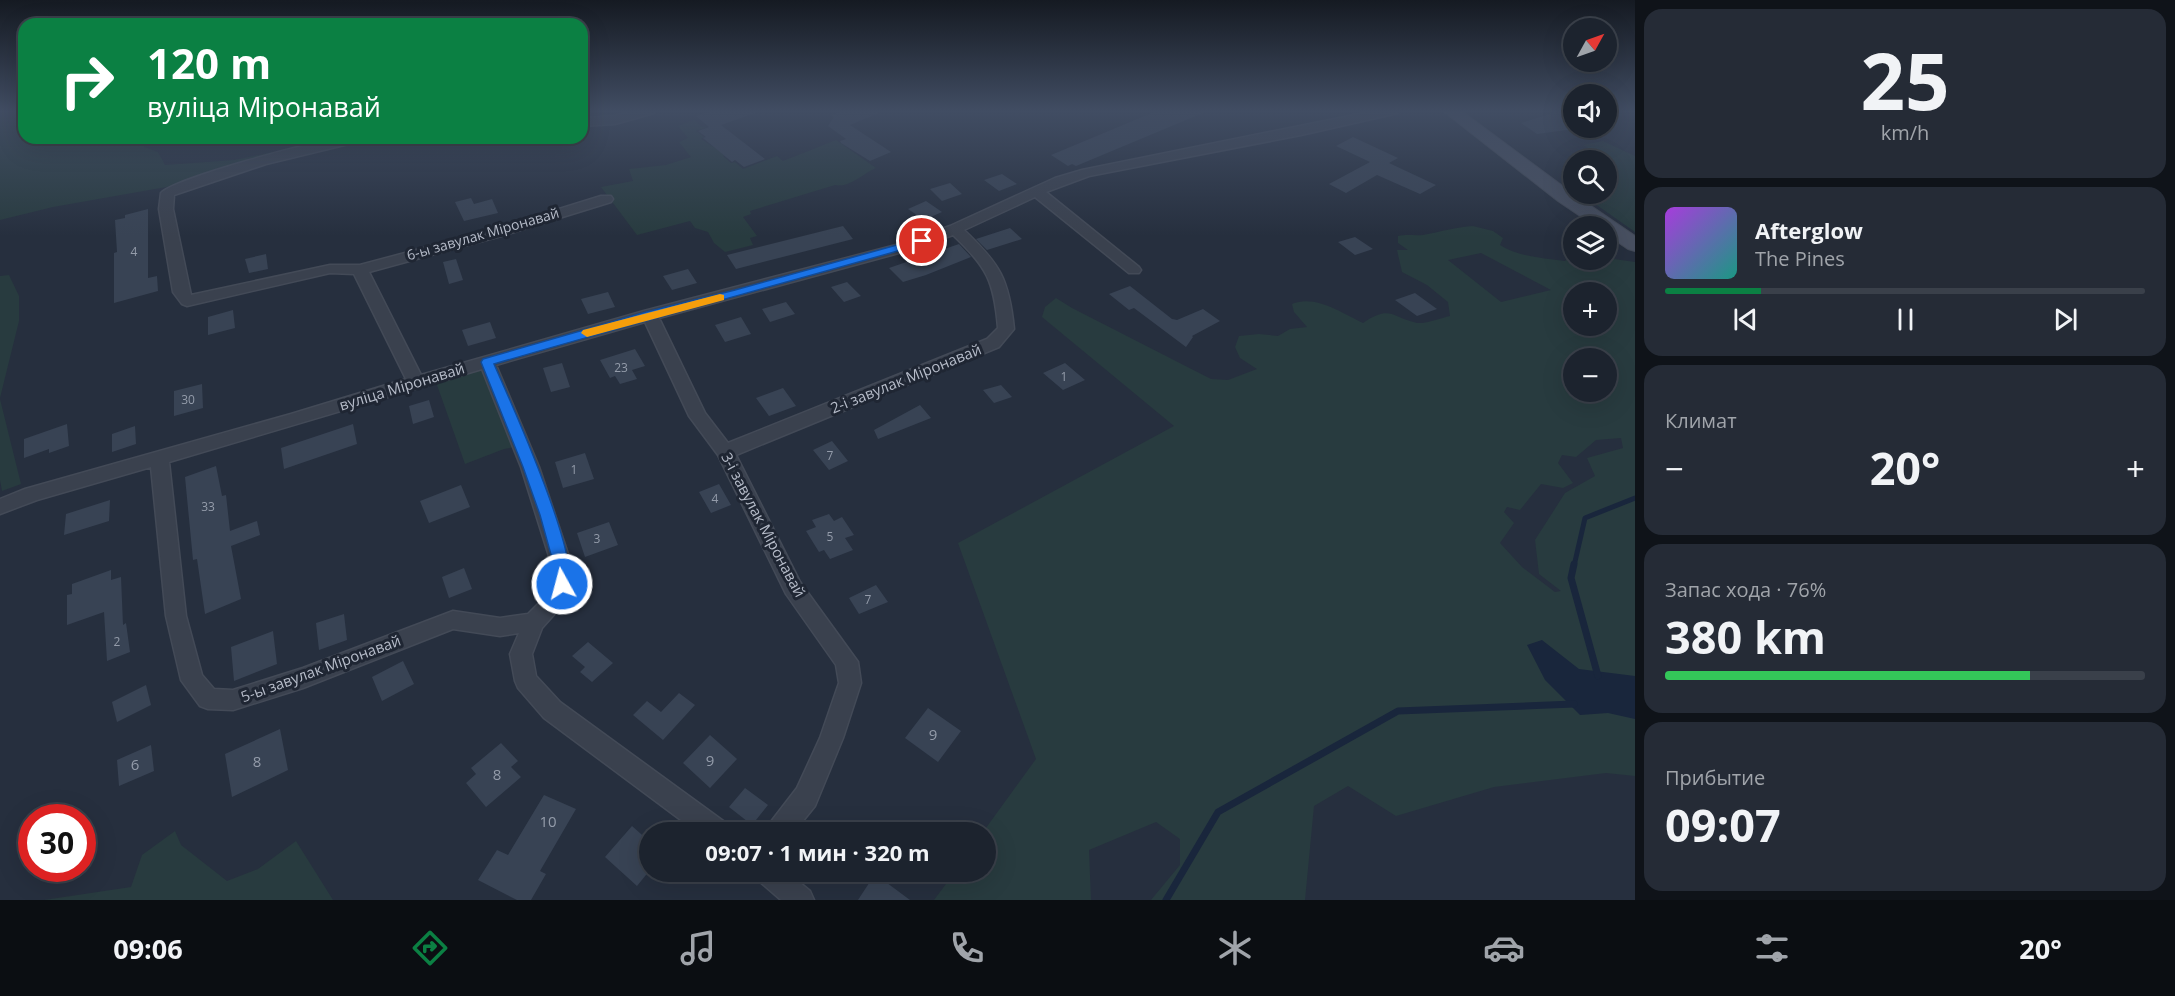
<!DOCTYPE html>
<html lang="ru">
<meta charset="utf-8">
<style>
:root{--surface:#1c232e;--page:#252b36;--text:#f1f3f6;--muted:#a0a4aa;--line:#3a404a;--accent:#0b8043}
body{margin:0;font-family:"Open Sans",sans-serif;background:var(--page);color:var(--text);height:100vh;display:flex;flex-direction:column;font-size:22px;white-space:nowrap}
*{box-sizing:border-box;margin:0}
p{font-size:20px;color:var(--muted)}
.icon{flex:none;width:33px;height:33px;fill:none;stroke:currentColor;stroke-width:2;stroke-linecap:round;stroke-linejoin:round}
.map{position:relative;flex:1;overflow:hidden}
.drawer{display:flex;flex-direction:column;gap:9px;padding:9px;background:#0f1319;width:540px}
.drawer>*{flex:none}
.top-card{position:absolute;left:18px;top:18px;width:570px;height:126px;border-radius:18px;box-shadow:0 6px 24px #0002,0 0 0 2px var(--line);background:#0b8043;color:#fff;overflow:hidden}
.needle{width:39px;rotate:50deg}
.tools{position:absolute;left:1563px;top:18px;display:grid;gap:12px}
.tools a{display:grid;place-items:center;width:54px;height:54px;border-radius:50%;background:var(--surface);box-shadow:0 6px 24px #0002,0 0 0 2px var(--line);font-size:30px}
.speed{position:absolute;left:18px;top:804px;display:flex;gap:12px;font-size:30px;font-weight:700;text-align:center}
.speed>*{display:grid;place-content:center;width:78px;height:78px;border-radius:50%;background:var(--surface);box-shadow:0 6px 24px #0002,0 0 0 2px var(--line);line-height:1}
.speed .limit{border:9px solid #d22;background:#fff;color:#111}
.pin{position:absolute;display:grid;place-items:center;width:51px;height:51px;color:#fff;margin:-26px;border:3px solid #fff;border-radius:50%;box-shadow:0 2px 6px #0007}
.me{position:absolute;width:66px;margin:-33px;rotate:353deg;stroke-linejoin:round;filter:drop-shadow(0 0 4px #0008)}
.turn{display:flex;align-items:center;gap:21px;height:126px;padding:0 30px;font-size:27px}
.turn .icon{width:78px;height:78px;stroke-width:2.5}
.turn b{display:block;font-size:42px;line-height:51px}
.big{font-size:45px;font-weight:700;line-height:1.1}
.drawer .tile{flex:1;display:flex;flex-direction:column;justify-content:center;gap:9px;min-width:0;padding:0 21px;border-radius:18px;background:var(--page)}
.drawer .dial{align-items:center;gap:0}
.dial b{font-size:78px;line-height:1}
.song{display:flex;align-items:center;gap:18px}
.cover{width:72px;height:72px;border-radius:9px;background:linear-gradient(135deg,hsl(280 70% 55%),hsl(170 70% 35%))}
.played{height:6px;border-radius:3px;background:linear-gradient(90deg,var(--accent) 20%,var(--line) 20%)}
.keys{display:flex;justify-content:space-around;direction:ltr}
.heat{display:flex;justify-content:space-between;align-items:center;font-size:33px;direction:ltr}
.charge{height:9px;border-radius:4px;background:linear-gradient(90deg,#34c759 76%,var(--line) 0)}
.trip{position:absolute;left:639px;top:822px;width:357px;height:60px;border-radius:30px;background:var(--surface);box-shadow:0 6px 24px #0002,0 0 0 2px var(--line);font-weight:700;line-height:60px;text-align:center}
.tab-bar{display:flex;height:96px;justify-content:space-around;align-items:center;background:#0b0e12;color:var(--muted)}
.tab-bar .icon{width:42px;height:42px}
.tab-bar .active{color:var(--accent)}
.tab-bar b{font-size:27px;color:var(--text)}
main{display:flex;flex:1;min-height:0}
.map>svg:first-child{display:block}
.green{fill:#283b3f;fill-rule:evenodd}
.water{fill:#19263c}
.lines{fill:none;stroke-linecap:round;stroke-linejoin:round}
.stream-far1{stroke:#19263c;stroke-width:5}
.stream{stroke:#19263c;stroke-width:7}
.building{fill:#384354}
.minor-casing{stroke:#434a57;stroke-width:3}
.secondary-casing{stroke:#434a57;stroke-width:2}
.minor{fill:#3a414e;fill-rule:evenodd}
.secondary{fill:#485061;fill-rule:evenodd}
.route{fill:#1a73e8;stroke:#114b97;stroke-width:1.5}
.slow{fill:#f59e0b}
.labels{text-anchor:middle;stroke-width:6;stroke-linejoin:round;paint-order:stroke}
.number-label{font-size:12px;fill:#949caa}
.far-street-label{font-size:14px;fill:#b6bcc9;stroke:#1f2633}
.street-label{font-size:15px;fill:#b6bcc9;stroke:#1f2633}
.near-number-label{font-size:15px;fill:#949caa}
</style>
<main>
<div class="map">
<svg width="1635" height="900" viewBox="0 0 1635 900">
<rect width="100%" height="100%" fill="#262f3e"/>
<!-- green -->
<path class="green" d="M 0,110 L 24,110 L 24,138 L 144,138 L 144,147 L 158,152 L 165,165 L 234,160 L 273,152 L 172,186 L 53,207 L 0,220 Z
M 694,120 L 702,127 L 707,127 L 696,131 L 704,137 L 701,139 L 726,155 L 723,156 L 731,163 L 735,162 L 743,169 L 777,156 L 783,161 L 836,140 L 876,168 C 862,174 850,188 835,185 L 750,211 L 751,214 L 743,217 L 757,236 L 750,238 L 753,245 L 725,252 L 714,243 L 708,232 L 695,228 L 690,221 L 637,235 L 601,187 L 633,181 L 629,169 L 666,165 L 691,157 L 679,142 L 688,138 L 678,126 Z
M 1603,141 L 1635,156 L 1635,232 L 1581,194 L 1606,194 L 1607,164 L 1611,162 L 1583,145 Z
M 1473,226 L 1493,231 L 1503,238 L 1500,245 C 1519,257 1543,258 1565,261 L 1573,253 L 1574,260 L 1606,260 L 1607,254 L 1614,259 L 1635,262 L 1635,776 L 1606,773 L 1494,787 L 1396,816 L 1348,786 L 1314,806 L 1305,900 L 1151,900 L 1180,865 L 1180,839 L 1156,822 L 1089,850 L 1091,900 L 934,900 L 955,872 L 986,872 L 986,832 L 983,832 L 1036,759 L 958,543 L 1174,426 L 1042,317 L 1045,307 L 1056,298 L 1072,308 L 1211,379 L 1228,380 L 1257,369 L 1240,358 L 1235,347 L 1239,336 L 1259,334 L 1278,336 L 1290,329 L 1307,327 L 1294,312 L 1292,304 C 1315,294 1342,313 1363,323 C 1391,304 1392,318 1417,323 C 1426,324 1441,318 1450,316 L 1448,302 L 1427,285 L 1402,272 L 1397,250 L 1408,250 L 1398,243 L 1398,236 C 1407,234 1415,236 1423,235 C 1440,232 1456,227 1473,226 ZM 1481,253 L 1551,290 L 1501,302 L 1448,260 ZM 1574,292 L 1606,292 L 1606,326 L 1574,326 ZM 1574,358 L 1606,358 L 1606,392 L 1574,392 ZM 1621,438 L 1623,448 L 1587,458 L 1595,476 L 1565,493 L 1535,540 L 1539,574 L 1561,591 L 1555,592 L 1522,567 L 1500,543 L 1514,523 L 1504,512 L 1507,507 L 1520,510 L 1541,484 L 1563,488 L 1573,483 L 1558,463 L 1562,455 L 1576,457 L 1596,440 Z
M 9,275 L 19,296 L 19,321 L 0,398 L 0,276 Z
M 478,369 L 483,370 L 515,447 L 504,449 L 465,464 L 437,385 L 442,380 Z
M 0,399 L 21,484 L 2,491 L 0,480 Z
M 175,831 L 181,845 L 227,881 L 258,869 L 296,841 L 333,900 L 44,900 L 131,887 L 142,855 Z"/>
<!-- water -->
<path class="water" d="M 1542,640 L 1579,669 L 1635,676 L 1635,719 L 1608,713 L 1580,715 L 1545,680 L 1527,645 Z"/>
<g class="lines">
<!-- stream-far1 -->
<path class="stream-far1" d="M 1574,566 L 1585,518 L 1635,498"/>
<!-- stream -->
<path class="stream" d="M 1574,564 L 1571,578 L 1598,676
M 1166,900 L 1218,812 L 1398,711 L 1574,704"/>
</g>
<!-- building -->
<path class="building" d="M 715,110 L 758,110 L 758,112 L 721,125 L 765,159 L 744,167 L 735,160 L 732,162 L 703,138 L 706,137 L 698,131 L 709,127 L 696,116 Z
M 846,110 L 886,110 L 850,125 L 891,152 L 870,161 L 841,143 L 840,141 L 846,139 L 828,126 L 834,117 L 831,115 Z
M 1159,110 L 1210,110 L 1076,166 L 1072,164 L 1068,166 L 1051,155 Z
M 1562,110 L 1574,110 L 1574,129 L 1537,134 L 1521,123 Z
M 1353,137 L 1398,158 L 1389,163 L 1436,185 L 1420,194 L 1377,175 L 1346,193 L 1329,184 L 1370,162 L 1336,146 Z
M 1002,174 L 1017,184 L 999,191 L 984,180 Z
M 950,183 L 962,194 L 942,201 L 930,189 Z
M 471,198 L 474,204 L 492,199 L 498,213 L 464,221 L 455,202 Z
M 926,201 L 942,212 L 924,220 L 908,209 Z
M 148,209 L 148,278 L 157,276 L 158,291 L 114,303 L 114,253 L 117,252 L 115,220 L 125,218 L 125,215 Z
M 843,226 L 853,239 L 736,269 L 727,255 Z
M 1010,228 L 1022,239 L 987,250 L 976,239 Z
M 1355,237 L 1373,249 L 1355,255 L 1338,242 Z
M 959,244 L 971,257 L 926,275 L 903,282 L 889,268 Z
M 266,254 L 268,269 L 249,273 L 245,259 Z
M 456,259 L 463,280 L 449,284 L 443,262 Z
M 688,269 L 697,283 L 672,290 L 663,276 Z
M 847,282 L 861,296 L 844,302 L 831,287 Z
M 1130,286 L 1172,319 L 1177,320 L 1203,309 L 1220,321 L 1192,336 L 1193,337 L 1186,347 L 1134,308 L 1129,310 L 1109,294 Z
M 608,292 L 615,307 L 588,314 L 581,299 Z
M 1415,293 L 1437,309 L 1417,316 L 1395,300 Z
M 786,302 L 795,314 L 770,322 L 762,309 Z
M 233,310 L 235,328 L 208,335 L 208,317 Z
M 741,317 L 751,334 L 725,342 L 715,325 Z
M 490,322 L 496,338 L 468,346 L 462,330 Z
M 635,349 L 645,366 L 632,370 L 637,379 L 620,384 L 615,376 L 610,378 L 600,360 Z
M 562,363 L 570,387 L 551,392 L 543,368 Z
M 1065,363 L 1085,380 L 1063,390 L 1043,373 Z
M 202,384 L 203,408 L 174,416 L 174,391 Z
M 1001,385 L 1012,397 L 994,403 L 983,390 Z
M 783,388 L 796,406 L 769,416 L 756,398 Z
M 429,400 L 434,417 L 413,424 L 409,406 Z
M 920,405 L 931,418 L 878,439 L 874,430 Z
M 67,424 L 69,446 L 49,453 L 49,449 L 24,458 L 24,439 Z
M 353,424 L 357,444 L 284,469 L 281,448 Z
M 135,426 L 136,444 L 112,452 L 112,434 Z
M 832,441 L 848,461 L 829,470 L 813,450 Z
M 585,453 L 594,479 L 563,488 L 555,462 Z
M 216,466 L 222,496 L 226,495 L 230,531 L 257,521 L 260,535 L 231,546 L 241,599 L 205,614 L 197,559 L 193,560 L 185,477 Z
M 719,484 L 731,505 L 711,513 L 699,492 Z
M 461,485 L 470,507 L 429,523 L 420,501 Z
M 110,500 L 109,521 L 64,535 L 66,514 Z
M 829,514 L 834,521 L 842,517 L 854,535 L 845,538 L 853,550 L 830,559 L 824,550 L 819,552 L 806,531 L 816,527 L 812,520 Z
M 609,522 L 618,545 L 585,557 L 577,533 Z
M 464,568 L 472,589 L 449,598 L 442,577 Z
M 111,570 L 111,580 L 121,577 L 123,625 L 126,623 L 130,652 L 107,661 L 104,612 L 67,625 L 67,595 L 72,594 L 72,584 Z
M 876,585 L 888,602 L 859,614 L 849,598 Z
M 344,614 L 347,640 L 319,650 L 316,623 Z
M 273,631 L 277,664 L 234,681 L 231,647 Z
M 588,642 L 613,663 L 592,682 L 580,672 L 585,667 L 572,656 Z
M 403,661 L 414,684 L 382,701 L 372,677 Z
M 146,685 L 151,705 L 117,722 L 112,702 Z
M 679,693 L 695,705 L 663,740 L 633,715 L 647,701 L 661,712 Z
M 928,708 L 961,731 L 938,762 L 905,738 Z
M 280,729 L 288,770 L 232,797 L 225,754 Z
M 710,735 L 737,759 L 710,788 L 683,763 Z
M 501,743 L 518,761 L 511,767 L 521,777 L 486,807 L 466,783 L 476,774 L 471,768 Z
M 151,745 L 154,771 L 119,786 L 117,760 Z
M 745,788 L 768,805 L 752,825 L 729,807 Z
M 544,795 L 576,809 L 540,871 L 546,874 L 531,900 L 517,900 L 478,880 L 497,850 L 508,855 Z
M 632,826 L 650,842 L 650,870 L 637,886 L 605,857 Z
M 875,874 L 910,900 L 858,900 Z"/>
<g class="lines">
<!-- minor casing -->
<g class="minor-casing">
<path id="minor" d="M 638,110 L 656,110 L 654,113 L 615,124 L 582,126 L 582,118 L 614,116 Z
M 1379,110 L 1400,110 L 1398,113 L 1301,135 L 1089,176 L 1046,192 L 1139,267 L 1141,270 L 1139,273 L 1129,273 L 1035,197 L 964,230 C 1000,264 1009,279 1014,329 L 999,347 L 736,455 L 800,582 L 858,662 L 861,683 L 843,738 L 815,806 L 794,832 L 767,832 L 770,823 L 797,788 L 820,738 L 839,683 L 836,665 L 786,594 L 718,455 L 689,416 L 645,322 L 496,365 L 539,467 L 573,569 L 572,584 L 559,609 L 542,628 L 532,654 L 536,676 L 560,702 L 726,823 L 729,832 L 697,832 L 544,718 L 518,688 L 515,681 L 510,654 L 519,633 L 500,636 L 453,629 L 303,688 L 233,710 L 208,709 L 200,706 L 181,680 L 166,616 L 151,467 L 37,500 L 0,514 L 0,499 L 25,489 L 291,414 L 406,379 L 354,274 L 330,273 L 187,306 L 182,304 L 173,292 L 159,209 L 161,193 C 176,178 314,141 340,138 C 347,137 356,138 363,138 L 361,141 L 266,164 L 174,195 L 173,209 L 191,295 L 330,265 L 360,265 L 491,230 L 601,196 L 611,196 L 613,199 L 611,202 L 501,236 L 369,272 L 421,375 L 644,311 L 900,244 L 950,226 L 1055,178 L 1082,170 ZM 953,235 C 987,268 994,280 998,328 L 987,339 L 728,443 L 705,413 L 659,318 L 910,250 ZM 482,369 L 521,467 L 553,569 L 552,583 L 545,597 L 528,614 L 500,618 L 453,611 L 303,668 L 233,690 L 214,689 L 202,675 L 186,616 L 169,462 Z
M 755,872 L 787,872 L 810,891 L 814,900 L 781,900 L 759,881 Z"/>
</g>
<!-- secondary casing -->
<g class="secondary-casing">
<path id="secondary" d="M 1442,110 L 1460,110 L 1572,193 L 1635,236 L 1635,251 L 1628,249 L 1606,234 L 1606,226 L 1595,226 L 1558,201 Z"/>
</g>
<!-- minor -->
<use href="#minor" class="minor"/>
<!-- secondary -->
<use href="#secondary" class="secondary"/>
</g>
<!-- sky -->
<linearGradient id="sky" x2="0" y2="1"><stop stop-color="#151a22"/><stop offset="0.47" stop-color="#414d63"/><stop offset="1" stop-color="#414d63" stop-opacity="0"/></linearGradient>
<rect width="1635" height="236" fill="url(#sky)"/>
<!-- route -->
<path class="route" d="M 922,238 L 926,239 L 926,243 C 782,284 638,322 494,364 C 510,400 582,559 568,589 L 562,590 L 557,589 L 555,584 L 555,569 L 540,515 L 523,467 L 481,362 L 483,359 L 646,312 L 735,290 Z"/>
<!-- slow -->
<path class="slow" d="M 720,294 L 724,295 L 724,300 L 587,337 L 581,333 L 583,330 Z"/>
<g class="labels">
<!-- number labels -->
<g class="number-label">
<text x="134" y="256">4</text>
<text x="621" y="372">23</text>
<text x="1064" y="381">1</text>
<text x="188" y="404">30</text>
<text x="830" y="460">7</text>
<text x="574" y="474">1</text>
<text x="715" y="503">4</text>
<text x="208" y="511">33</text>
<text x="830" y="541">5</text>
<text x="597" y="543">3</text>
<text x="868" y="604">7</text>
<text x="117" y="646">2</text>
</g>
<!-- far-street labels -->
<g class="far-street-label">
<text transform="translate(483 234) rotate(-16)" y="5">6-ы завулак Міронавай</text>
</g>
<!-- street labels -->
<g class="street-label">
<text transform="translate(906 379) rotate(-22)" y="5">2-і завулак Міронавай</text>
<text transform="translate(402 387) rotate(-17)" y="5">вуліца Міронавай</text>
<text transform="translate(763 525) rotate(62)" y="5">3-і завулак Міронавай</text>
<text transform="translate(321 669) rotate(-20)" y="5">5-ы завулак Міронавай</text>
</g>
<!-- near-number labels -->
<g class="near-number-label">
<text x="933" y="740">9</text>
<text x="710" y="766">9</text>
<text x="257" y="767">8</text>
<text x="135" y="770">6</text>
<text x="497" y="780">8</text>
<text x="548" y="827">10</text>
</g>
</g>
</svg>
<div class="tools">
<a><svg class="needle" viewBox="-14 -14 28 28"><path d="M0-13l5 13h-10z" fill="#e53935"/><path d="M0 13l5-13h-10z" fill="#a0a4aa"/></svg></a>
<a><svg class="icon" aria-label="sound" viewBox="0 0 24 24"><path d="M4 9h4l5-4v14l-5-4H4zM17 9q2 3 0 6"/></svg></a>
<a><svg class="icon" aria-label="search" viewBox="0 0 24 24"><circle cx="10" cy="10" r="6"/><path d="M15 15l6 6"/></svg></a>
<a><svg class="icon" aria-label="layers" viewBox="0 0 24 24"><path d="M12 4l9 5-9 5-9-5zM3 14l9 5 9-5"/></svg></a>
<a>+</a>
<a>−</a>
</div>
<div class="speed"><div class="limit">30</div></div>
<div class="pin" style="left:922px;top:241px;background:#d93025"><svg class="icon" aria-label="arrive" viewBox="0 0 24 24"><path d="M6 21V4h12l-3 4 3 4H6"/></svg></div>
<svg class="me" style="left:562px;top:584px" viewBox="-20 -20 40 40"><circle r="17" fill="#1a73e8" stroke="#fff" stroke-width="3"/><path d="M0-11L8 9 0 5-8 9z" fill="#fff"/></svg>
<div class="trip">09:07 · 1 мин · 320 m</div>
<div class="top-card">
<div class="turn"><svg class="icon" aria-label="right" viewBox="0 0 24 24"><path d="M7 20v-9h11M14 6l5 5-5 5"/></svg><div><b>120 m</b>вуліца Міронавай</div></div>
</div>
</div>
<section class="drawer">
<div class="tile dial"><b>25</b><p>km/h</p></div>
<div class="tile">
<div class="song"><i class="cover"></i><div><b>Afterglow</b><p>The Pines</p></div></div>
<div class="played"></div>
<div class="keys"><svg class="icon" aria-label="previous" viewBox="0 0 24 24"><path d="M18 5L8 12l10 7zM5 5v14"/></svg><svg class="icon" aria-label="pause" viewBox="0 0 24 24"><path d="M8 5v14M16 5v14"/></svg><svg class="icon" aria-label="next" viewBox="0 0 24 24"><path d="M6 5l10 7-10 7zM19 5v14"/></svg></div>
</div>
<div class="tile"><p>Климат</p>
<div class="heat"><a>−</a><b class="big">20°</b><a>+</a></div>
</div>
<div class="tile"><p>Запас хода · 76%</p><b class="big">380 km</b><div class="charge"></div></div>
<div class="tile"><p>Прибытие</p><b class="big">09:07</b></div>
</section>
</main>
<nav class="tab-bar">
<b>09:06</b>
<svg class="icon active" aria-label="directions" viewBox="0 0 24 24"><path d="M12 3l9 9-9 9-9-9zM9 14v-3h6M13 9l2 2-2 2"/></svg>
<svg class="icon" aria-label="music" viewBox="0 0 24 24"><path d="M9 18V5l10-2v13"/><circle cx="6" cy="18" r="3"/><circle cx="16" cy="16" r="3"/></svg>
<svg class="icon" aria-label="phone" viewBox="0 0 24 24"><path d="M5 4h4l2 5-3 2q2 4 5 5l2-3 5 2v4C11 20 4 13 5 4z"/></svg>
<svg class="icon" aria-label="climate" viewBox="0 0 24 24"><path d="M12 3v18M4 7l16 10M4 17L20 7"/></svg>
<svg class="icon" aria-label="car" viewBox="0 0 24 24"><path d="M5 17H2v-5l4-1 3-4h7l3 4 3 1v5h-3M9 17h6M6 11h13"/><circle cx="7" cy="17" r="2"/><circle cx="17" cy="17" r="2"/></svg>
<svg class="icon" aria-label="filters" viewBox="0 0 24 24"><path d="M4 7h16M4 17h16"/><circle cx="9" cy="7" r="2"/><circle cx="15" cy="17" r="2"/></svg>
<b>20°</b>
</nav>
